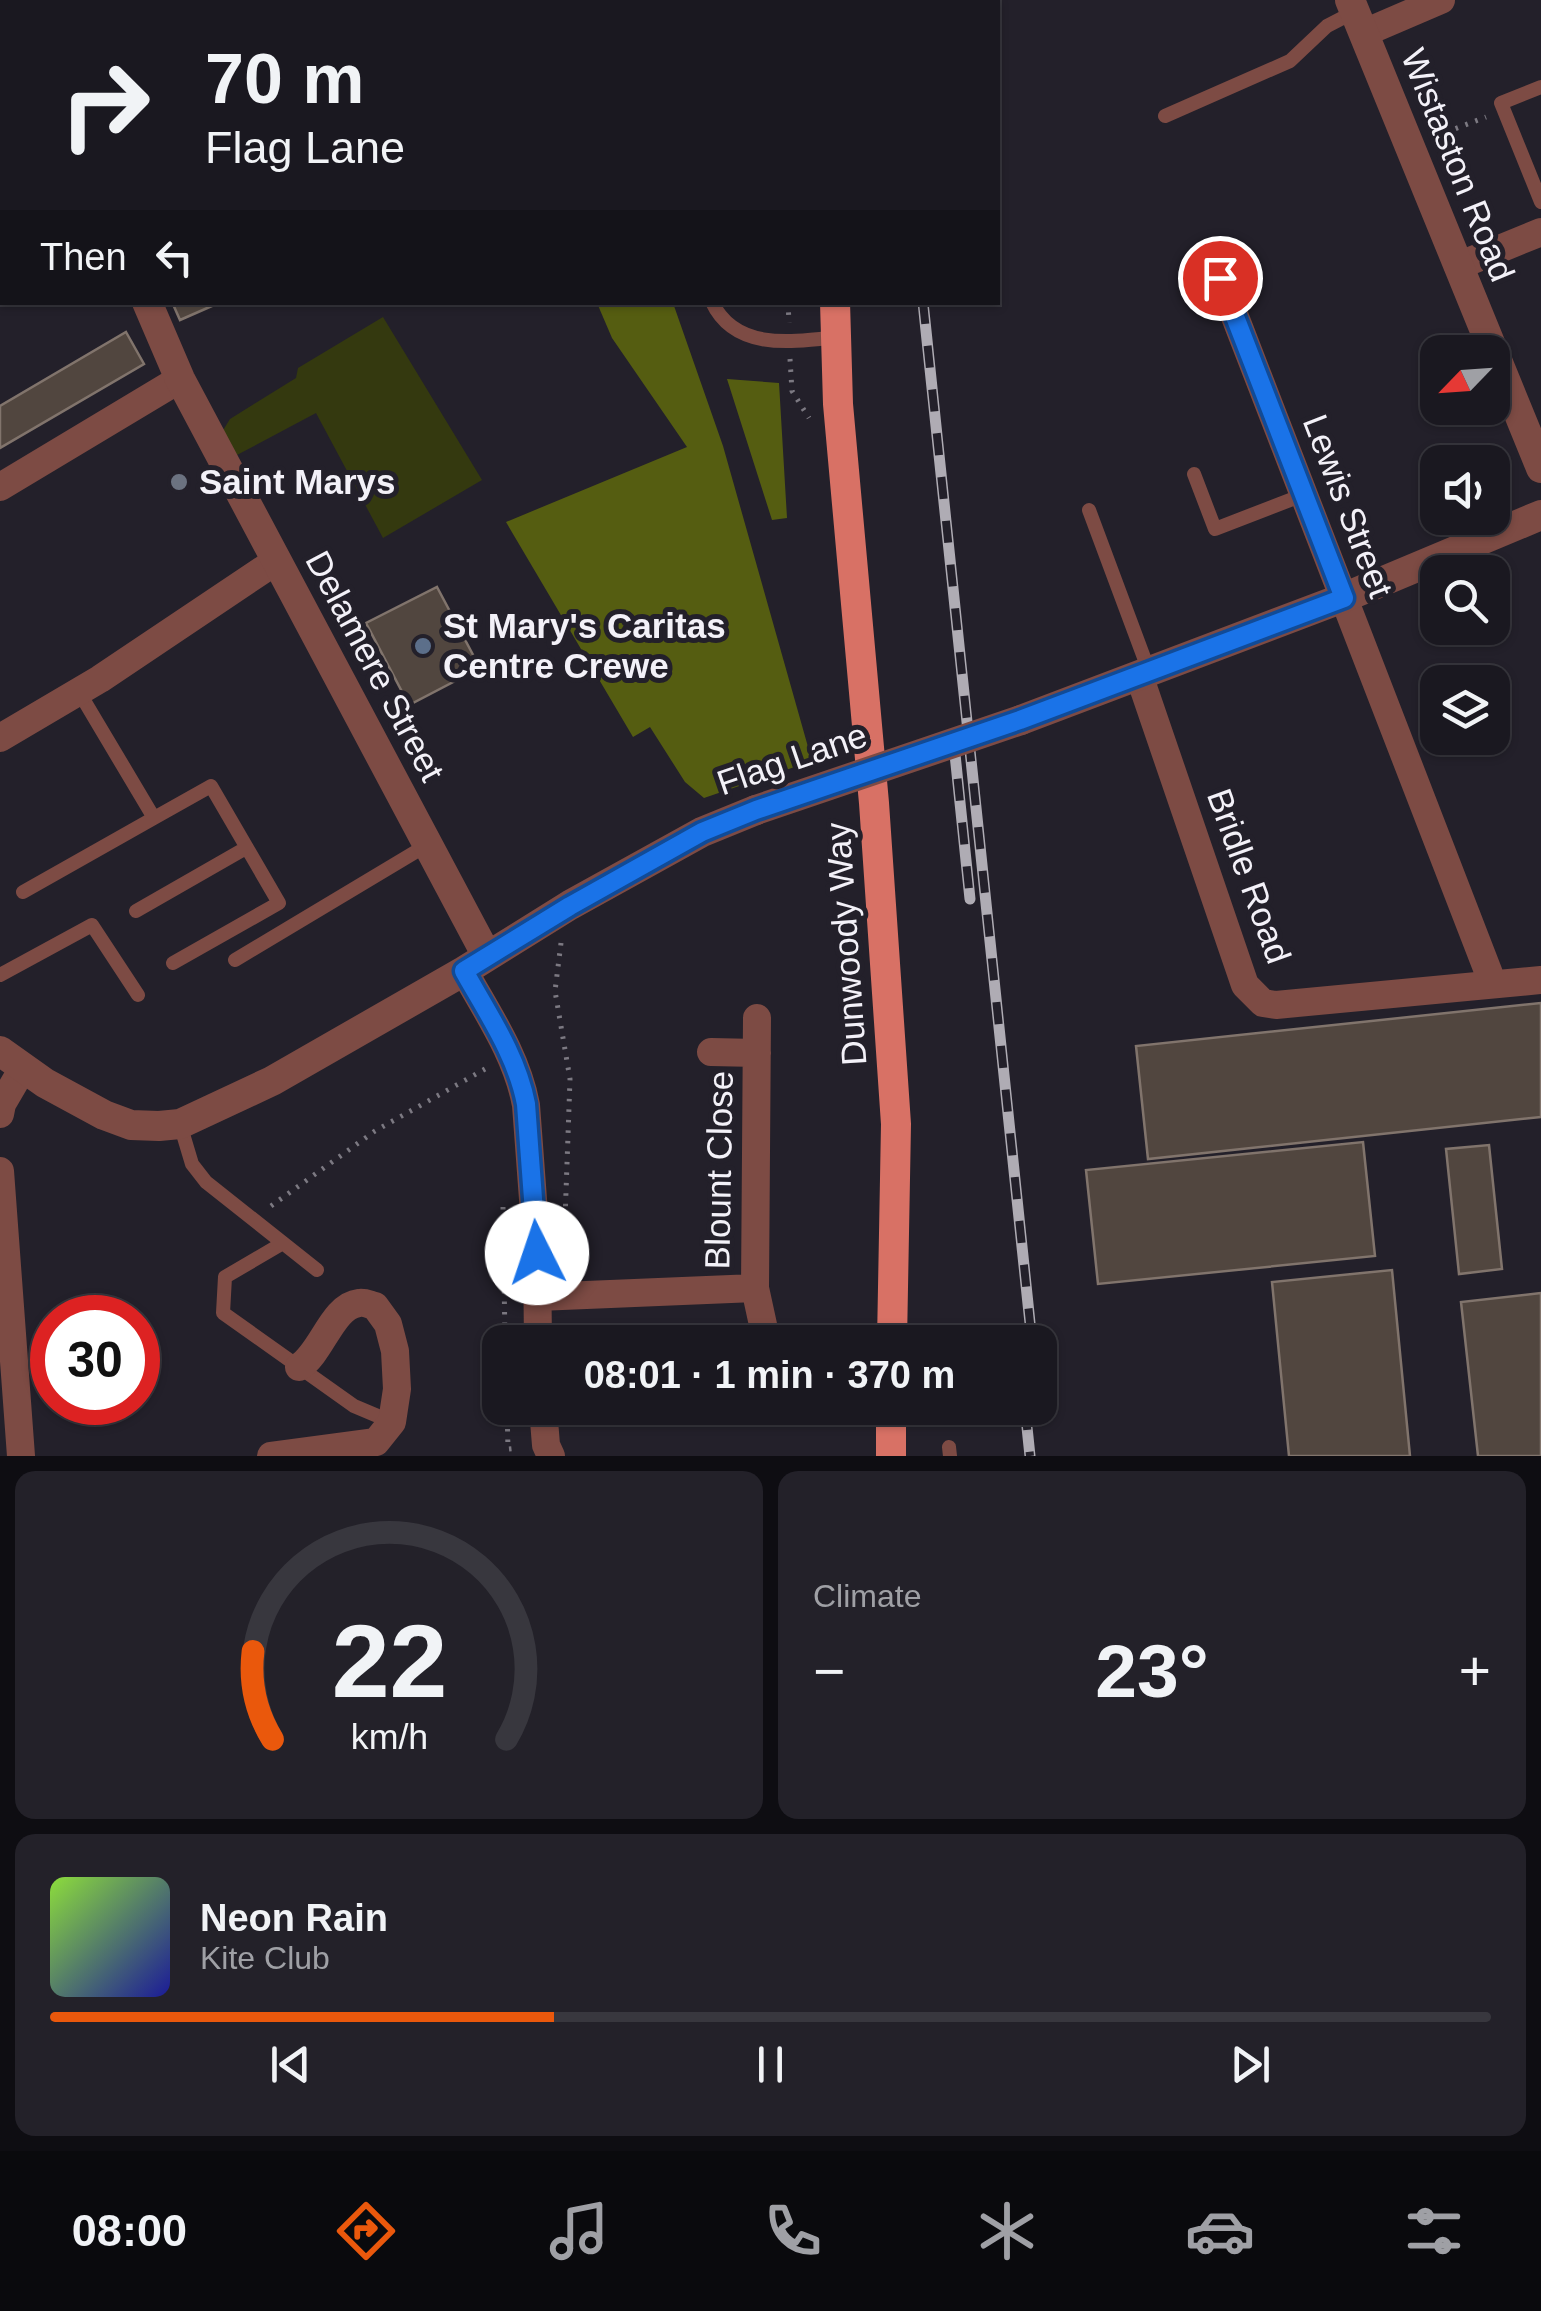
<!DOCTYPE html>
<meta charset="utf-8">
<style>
:root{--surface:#1a1820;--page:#232129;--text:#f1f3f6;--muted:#9fa0a5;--line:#38373e;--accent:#ea580c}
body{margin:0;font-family:Helvetica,sans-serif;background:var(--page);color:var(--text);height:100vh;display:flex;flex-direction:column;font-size:38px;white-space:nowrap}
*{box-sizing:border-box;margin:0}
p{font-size:32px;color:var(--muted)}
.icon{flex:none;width:55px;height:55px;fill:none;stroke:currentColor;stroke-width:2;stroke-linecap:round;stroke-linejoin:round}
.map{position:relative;height:1456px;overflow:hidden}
.sheet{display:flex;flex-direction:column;gap:15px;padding:15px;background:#0e0d12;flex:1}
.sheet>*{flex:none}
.top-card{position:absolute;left:0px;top:0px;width:1000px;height:305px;box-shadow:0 2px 8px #0004,0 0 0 2px var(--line);background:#1a1820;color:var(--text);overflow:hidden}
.needle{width:65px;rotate:245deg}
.buttons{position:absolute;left:1420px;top:335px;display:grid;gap:20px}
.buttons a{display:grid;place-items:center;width:90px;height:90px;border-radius:20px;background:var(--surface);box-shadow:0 2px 8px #0004,0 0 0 2px var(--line);font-size:50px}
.speed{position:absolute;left:30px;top:1295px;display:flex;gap:20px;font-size:50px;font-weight:700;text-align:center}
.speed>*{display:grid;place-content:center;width:130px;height:130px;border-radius:50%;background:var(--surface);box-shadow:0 2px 8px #0004,0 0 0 2px var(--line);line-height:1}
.speed .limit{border:15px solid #d22;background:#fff;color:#111}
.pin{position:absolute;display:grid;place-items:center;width:85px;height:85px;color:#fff;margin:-42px;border:5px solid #fff;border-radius:50%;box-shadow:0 2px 10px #0007}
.me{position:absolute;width:110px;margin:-55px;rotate:356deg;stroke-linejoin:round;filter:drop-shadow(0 0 8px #0008)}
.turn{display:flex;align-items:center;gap:35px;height:210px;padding:0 40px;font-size:45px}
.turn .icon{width:130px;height:130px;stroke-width:2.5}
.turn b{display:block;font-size:70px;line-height:85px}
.then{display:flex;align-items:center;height:95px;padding:0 40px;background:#0003;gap:20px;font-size:38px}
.big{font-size:75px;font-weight:700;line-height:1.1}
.sheet .card{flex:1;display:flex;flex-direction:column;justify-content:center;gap:15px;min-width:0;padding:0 35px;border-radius:20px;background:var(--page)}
.sheet .dial{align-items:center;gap:0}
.dial svg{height:260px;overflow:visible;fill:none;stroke:var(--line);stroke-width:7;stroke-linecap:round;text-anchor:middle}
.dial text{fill:var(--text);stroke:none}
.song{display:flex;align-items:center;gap:30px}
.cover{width:120px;height:120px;border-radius:15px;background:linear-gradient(135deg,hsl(90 70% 55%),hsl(240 70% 35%))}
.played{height:10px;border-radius:5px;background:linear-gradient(90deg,var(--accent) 35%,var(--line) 35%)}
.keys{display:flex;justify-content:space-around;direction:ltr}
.heat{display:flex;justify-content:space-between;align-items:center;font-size:55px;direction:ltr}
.sheet .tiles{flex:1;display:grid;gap:15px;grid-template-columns:1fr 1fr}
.card:last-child{grid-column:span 2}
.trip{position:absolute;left:482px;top:1325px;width:575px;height:100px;border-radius:20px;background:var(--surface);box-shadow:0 2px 8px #0004,0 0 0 2px var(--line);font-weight:700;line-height:100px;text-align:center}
.tabs{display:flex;height:160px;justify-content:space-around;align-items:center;background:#0a0a0d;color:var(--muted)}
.tabs .icon{width:70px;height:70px}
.tabs .on{color:var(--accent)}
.tabs b{font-size:45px;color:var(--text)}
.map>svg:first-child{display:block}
.green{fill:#34390f}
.forest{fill:#555d11}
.building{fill:#51463f;stroke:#81746c;stroke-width:2.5}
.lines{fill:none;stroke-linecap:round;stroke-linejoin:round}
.path{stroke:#7c7982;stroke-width:5;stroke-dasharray:2.5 8;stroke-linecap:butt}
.service{stroke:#7d4b44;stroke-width:14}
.minor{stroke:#7d4b44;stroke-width:28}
.tertiary{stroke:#7d4b44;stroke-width:30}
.primary{stroke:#d87165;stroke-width:30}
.rail-casing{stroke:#afacb4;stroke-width:11}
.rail{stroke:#23202a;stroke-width:8;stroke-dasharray:22;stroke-linecap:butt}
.tertiary-bridge{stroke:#7d4b44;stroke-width:30}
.route-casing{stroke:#114b97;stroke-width:25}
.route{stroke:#1a73e8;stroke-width:18}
.worship-dot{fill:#6b7280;stroke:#23202a;stroke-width:4}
.service-dot{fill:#5c6f8a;stroke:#23202a;stroke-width:4}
.labels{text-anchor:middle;stroke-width:10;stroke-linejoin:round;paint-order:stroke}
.street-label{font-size:35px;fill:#f3f1f8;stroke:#23202a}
.poi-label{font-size:35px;font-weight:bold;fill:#f3f1f8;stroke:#23202a;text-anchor:start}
</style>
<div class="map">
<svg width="1541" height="1456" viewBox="0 0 1541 1456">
<rect width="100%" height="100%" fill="#23202a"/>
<!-- green -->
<path class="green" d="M 383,317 L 482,480 L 383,538 L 316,413 L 237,455 L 222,432 L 230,419 L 296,378 L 298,368 Z"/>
<!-- forest -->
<path class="forest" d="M 466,0 L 699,0 L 699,2 L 467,2 Z
M 597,303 L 673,303 L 723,446 L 812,761 L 704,798 L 685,782 L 650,727 L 633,737 L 506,522 L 687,447 L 612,338 Z
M 727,379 L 779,383 L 787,518 L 772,520 Z"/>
<!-- building -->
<path class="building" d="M 0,88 L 2,94 L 2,141 L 0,142 Z
M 172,302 L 221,302 L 180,320 Z
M 126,332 L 144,364 L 0,448 L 0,406 Z
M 437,587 L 480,668 L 409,705 L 366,623 Z
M 1541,1003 L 1541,1117 L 1148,1159 L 1136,1046 Z
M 1363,1142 L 1375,1256 L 1098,1284 L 1086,1170 Z
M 1489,1145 L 1502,1269 L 1459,1274 L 1446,1149 Z
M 1392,1270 L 1410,1456 L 1289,1456 L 1272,1282 Z
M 1541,1293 L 1541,1456 L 1478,1456 L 1461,1302 Z"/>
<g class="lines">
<!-- path -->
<path class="path" d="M 1436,136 L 1486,117
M 788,302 L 789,323
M 790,359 L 792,391 L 809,418
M 561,943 L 555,991 L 570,1079 L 565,1220
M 271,1206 L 375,1131 L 485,1069
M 503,1207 L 505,1342
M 507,1408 L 508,1449 L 518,1448"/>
<!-- service -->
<path class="service" d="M 291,0 L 292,2
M 354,0 L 355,2
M 734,0 L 734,2
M 1541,87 L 1501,103 L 1541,202
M 1165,116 L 1290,61 L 1327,26 L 1354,12
M 0,290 L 2,288
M 712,302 C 735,351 792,342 836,337
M 1194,474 L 1215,529 L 1303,495
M 1089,510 L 1149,671
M 154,818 L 211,786 L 279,903 L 173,963
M 23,892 L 154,818 L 79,692
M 136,911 L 246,848
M 235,960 L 427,845
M 0,975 L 92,925 L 138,995
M 180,1124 L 192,1164 L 206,1182 L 317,1270
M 283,1243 L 225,1277 L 223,1313 L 354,1406 L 392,1422
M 949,1447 L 950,1456"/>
<!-- minor -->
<path class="minor" d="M 230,0 L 231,2
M 1364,33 L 1441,0
M 1458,266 L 1541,232
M 1220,278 L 1493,984
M 0,487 L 180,379
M 1139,675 L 1245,985 L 1263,1003 L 1276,1005 L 1541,980
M 0,738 L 100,679 L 276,561
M 464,971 C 488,1014 517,1056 526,1105 L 537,1253 L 538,1342
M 711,1052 L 757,1053
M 0,1114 L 2,1104 L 23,1068
M 0,1171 L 21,1456
M 755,1288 L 765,1334
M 538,1297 L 755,1288 L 757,1018
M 543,1408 L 546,1445 L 551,1456
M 271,1456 L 376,1442 L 392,1422 L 397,1389 L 395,1351 L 388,1324 L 375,1306 C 370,1305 365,1302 359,1303 C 332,1306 322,1353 299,1367"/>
<!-- tertiary -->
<path class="tertiary" d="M 18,0 L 19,2
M 1350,0 L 1541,468
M 147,302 L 180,379 L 487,956
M 1021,720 L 1343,598 L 1541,515
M 0,1051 L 45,1083 L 104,1115 L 131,1125 L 159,1126 L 180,1124 L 272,1081 L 464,971 L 570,905 L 702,832 L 756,810"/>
<!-- primary -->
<path class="primary" d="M 823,0 L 823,2
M 835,302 L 838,404 L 874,803 L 896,1124 L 892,1342
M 891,1456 L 891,1408"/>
<!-- rail casing -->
<g class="rail-casing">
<path id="rail" d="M 901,0 L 901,2
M 923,302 L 1032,1342
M 953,735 L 970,899
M 1025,1408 L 1030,1456"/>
</g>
<!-- rail -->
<use href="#rail" class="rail"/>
<!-- tertiary-bridge -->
<path class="tertiary-bridge" d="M 756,810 L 1021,720"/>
</g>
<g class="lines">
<!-- route casing -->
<g class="route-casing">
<path id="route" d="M 537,1253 L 526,1104 C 517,1056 488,1014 464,971 L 570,906 L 702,832 L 756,810 L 1020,720 L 1344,598 L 1220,278"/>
</g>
<!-- route -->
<use href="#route" class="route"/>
</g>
<!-- markers -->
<circle class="worship-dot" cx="179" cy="482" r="10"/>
<circle class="service-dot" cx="423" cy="646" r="10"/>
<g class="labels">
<!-- street labels -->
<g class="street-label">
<text transform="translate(1458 165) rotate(68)" y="12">Wistaston Road</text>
<text transform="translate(1348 506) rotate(69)" y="12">Lewis Street</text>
<text transform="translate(375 666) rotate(62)" y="12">Delamere Street</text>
<text transform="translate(792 759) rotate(-19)" y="12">Flag Lane</text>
<text transform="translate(1249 876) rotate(70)" y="12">Bridle Road</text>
<text transform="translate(846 944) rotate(-94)" y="12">Dunwoody Way</text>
<text transform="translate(719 1170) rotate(-89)" y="12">Blount Close</text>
</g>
<!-- poi labels -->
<g class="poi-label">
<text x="199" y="494">Saint Marys</text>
<text x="443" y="638">St Mary's Caritas<tspan x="443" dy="40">Centre Crewe</tspan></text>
</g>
</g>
</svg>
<div class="buttons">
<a><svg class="needle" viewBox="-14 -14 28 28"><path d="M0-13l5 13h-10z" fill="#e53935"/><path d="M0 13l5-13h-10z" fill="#9fa0a5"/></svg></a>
<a><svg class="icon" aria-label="sound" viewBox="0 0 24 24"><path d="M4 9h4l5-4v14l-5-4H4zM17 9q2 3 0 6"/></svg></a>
<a><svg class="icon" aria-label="search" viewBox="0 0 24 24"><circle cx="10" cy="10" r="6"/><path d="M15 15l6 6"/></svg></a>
<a><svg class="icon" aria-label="layers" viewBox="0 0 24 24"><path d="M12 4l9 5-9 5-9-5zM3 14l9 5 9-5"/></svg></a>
</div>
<div class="speed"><div class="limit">30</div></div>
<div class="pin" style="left:1220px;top:278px;background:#d93025"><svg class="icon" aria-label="arrive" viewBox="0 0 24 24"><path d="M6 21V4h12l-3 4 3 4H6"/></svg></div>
<svg class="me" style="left:537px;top:1253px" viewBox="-20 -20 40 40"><circle r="19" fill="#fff"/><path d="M0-13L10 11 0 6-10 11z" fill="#1a73e8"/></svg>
<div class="trip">08:01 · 1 min · 370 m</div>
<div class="top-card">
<div class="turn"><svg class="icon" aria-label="right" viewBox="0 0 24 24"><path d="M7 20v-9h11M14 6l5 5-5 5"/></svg><div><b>70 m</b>Flag Lane</div></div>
<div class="then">Then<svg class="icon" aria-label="left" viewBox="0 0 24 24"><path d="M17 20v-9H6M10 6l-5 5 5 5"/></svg></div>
</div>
</div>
<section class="sheet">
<div class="tiles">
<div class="card dial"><svg viewBox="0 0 100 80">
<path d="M14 69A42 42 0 1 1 86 69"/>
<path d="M14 69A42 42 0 0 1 8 42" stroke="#ea580c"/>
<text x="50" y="56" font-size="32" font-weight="700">22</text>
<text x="50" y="72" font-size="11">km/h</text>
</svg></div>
<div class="card"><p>Climate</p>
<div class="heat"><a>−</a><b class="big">23°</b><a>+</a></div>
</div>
<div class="card">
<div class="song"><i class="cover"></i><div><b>Neon Rain</b><p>Kite Club</p></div></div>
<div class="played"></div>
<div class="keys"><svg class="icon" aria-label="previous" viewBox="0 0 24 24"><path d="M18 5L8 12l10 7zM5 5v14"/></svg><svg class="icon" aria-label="pause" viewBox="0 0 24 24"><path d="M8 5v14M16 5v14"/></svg><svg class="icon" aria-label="next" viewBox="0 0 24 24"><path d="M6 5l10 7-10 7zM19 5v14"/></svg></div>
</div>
</div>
</section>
<nav class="tabs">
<b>08:00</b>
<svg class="icon on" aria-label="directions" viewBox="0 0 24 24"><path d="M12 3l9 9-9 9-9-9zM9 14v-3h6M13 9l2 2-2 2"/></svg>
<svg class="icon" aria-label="music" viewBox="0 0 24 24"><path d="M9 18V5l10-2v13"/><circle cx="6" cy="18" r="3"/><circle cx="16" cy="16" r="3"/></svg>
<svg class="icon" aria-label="phone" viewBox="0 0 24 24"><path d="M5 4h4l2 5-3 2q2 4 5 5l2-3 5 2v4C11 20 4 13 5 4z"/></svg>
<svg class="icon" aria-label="climate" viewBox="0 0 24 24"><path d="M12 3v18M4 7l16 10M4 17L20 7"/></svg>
<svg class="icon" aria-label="car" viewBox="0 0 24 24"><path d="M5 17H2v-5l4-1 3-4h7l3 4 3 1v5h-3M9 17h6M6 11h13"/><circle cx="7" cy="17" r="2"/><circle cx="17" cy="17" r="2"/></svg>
<svg class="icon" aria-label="filters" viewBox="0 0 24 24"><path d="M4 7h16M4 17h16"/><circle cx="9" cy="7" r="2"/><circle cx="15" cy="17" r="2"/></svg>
</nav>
